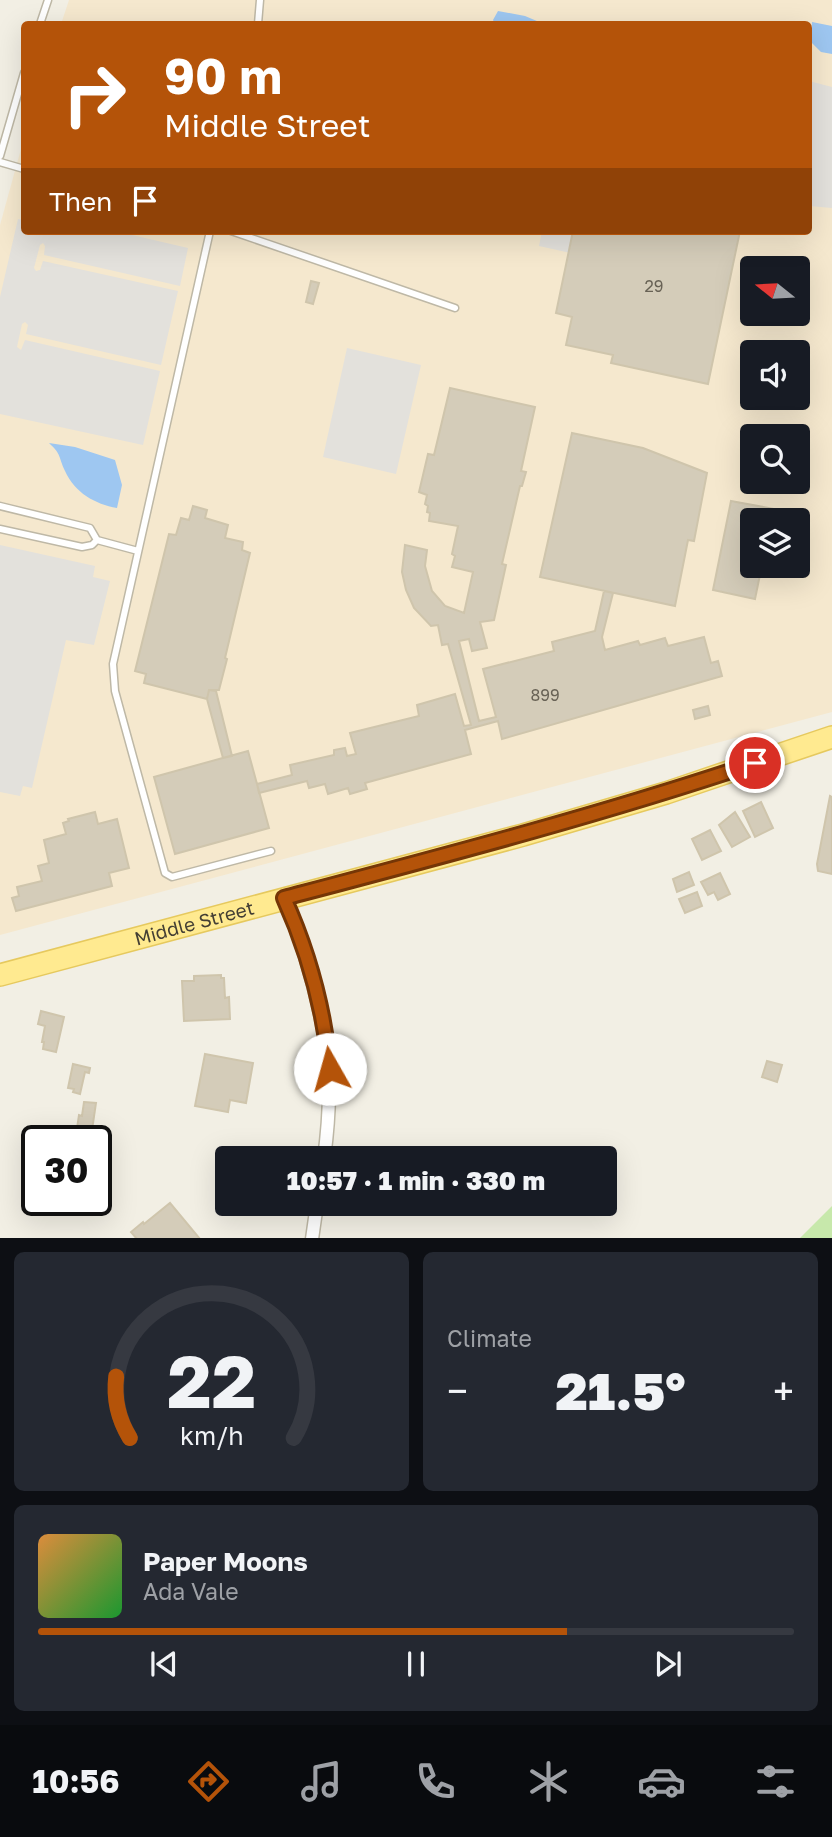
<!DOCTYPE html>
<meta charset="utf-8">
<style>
:root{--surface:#171b24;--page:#242831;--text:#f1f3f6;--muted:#9ea1a6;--line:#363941;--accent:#b45309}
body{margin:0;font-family:"Golos Text",sans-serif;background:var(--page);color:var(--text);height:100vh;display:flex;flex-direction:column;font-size:26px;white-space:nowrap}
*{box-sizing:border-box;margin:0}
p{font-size:23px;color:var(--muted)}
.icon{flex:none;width:38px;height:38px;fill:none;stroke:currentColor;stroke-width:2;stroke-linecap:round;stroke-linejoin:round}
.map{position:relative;height:1238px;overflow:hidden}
.sheet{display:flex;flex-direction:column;gap:14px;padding:14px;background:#0d0f14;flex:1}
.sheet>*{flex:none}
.hud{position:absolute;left:21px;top:21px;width:791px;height:214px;border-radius:7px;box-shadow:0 7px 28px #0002;background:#b45309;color:#fff;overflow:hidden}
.needle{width:46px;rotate:288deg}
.fabs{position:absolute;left:740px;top:256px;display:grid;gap:14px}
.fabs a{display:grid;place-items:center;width:70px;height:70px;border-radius:7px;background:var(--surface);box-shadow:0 7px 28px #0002;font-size:35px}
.speed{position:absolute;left:21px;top:1125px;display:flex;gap:14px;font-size:35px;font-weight:700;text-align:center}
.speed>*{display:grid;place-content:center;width:91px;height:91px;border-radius:50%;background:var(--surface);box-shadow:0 7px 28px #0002;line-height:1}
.speed .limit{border:4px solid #111;border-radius:10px;background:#fff;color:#111}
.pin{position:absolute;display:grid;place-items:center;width:60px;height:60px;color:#fff;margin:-30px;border:4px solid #fff;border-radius:50%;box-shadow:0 2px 7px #0007}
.me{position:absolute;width:77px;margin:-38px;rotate:353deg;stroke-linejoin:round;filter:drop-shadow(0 0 5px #0008)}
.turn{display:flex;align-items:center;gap:24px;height:147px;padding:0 28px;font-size:32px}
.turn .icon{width:91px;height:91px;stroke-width:2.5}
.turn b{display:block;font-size:49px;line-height:60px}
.then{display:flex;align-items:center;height:66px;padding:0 28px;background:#0003;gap:14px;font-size:26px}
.big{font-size:52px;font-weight:800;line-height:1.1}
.sheet .widget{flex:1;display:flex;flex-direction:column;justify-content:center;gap:10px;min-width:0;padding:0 24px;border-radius:10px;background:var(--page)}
.sheet .dial{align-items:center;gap:0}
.dial svg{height:182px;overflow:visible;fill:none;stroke:var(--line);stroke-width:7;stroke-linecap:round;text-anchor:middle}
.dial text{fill:var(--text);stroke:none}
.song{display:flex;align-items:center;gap:21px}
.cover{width:84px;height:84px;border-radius:10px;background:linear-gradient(135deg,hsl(30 70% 55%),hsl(130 70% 35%))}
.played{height:7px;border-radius:4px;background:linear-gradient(90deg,var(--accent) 70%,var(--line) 70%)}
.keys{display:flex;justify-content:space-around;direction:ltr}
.heat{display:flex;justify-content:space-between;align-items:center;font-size:38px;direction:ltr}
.sheet .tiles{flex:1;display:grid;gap:14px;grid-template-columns:1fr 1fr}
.widget:last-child{grid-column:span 2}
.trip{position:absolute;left:215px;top:1146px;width:402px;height:70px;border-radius:7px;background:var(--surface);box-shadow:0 7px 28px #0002;font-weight:800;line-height:70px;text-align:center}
.dock{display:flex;height:112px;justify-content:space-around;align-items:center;background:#090b0e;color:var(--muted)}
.dock .icon{width:49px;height:49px}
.dock .current{color:var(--accent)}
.dock b{font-size:32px;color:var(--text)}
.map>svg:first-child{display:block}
.commercial{fill:#f5e8ce;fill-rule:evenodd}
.green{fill:#c7e8ab}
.parking{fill:#e3e1dc}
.water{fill:#9ec7f1}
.building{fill:#d4ccb9;stroke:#cfc5ac;stroke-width:2}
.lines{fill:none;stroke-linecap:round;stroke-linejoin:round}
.lane-casing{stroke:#beb8a6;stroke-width:9}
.street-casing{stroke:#beb8a6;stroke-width:15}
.primary-casing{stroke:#e6c95e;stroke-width:24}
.lane{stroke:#fff;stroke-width:6}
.street{stroke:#fff;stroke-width:12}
.primary{stroke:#ffea90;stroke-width:21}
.route-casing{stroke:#753606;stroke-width:18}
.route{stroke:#b45309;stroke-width:12}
.labels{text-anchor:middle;stroke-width:5;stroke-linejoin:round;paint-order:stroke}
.number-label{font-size:16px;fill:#686255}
.street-label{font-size:19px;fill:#443f34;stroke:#fff}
</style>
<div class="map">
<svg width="832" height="1239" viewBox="0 0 832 1239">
<rect width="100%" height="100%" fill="#f2efe4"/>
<!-- commercial -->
<path class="commercial" d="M 69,0 L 832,0 L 832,712 L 0,935 L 0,225 L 24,138 L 24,231 L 808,231 L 808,24 L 61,24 ZM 752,268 L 798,268 L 798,313 L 752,313 ZM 752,352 L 798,352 L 798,397 L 752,397 ZM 752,436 L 798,436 L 798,481 L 752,481 ZM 752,520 L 798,520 L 798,565 L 752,565 Z"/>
<!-- green -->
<path class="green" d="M 832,1206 L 832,1238 L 800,1238 Z"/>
<!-- parking -->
<path class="parking" d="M 809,81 L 832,87 L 832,208 L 809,206 Z
M 18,219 L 24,220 L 24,231 L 115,231 L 188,248 L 180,286 L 44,255 L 45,246 L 43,243 L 40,245 L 34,268 L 36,271 L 40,270 L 43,261 L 178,291 L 161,365 L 26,334 L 28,325 L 25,322 L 22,324 L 17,347 L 21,350 L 25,340 L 160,371 L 143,445 L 0,414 L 0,297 Z
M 542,231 L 624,231 L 616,263 L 539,246 Z
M 347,348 L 421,365 L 396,474 L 323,457 Z
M 0,545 L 95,566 L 93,577 L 110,581 L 94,645 L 66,640 L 32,788 L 23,786 L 20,796 L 0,792 Z"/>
<!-- water -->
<path class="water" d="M 498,11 L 525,16 L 544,24 L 495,24 L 493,20 Z
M 812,22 L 832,26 L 832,54 L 821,52 L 811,42 Z
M 49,443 L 75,447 L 115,460 L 122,485 L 117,508 C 95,504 75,493 65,471 C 58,456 62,455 49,443 Z"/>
<!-- building -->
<path class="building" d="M 573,231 L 740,231 L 708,384 L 611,363 L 613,355 L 566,345 L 572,317 L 556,313 Z
M 311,281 L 319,283 L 313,304 L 306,302 Z
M 450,388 L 535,407 L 521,471 L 526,472 L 522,486 L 520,486 L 502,564 L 506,565 L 494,620 L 480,622 L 487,648 L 472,651 L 469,639 L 459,641 L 479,721 L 496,717 L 483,669 L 554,651 L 552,642 L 595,631 L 604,591 L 613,593 L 602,637 L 605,650 L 638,641 L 640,645 L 665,638 L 668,646 L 704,637 L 711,663 L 718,661 L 722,676 L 502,739 L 498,721 L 465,730 L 471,754 L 365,783 L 367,789 L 350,794 L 348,788 L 328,794 L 325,784 L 309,788 L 307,781 L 259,793 L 257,784 L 292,775 L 290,765 L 334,755 L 334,750 L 345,748 L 347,756 L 356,754 L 350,733 L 419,716 L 417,705 L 455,694 L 464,726 L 471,725 L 448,644 L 442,645 L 438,625 L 431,626 L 414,608 L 406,590 L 402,572 L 405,545 L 427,550 L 425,566 L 432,591 L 445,606 L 464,613 L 473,572 L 452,567 L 455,556 L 452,554 L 458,526 L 429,521 L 430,513 L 427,512 L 428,506 L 425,504 L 427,495 L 419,492 L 428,454 L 434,455 Z
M 572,433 L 643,448 L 707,473 L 694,541 L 688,540 L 675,606 L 540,577 Z
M 731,501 L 774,509 L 771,520 L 752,520 L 752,565 L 762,565 L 755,599 L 713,590 Z
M 193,506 L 207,510 L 205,518 L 228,525 L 225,538 L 243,542 L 242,550 L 250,553 L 225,658 L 227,659 L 219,690 L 209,690 L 207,699 L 144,683 L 146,674 L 135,671 L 169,534 L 176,535 L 181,518 L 189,520 Z
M 209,690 L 216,691 L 232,756 L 223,758 L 207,699 Z
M 708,706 L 710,715 L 695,719 L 693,710 Z
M 248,751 L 269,828 L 175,854 L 154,777 Z
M 830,796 L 832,797 L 832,874 L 818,871 L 817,864 Z
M 761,802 L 773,828 L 755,837 L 743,811 Z
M 95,812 L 98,824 L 117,819 L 129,868 L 109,873 L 112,886 L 16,911 L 12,898 L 19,896 L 17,887 L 42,881 L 38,866 L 49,863 L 44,840 L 66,834 L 63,823 L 69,821 L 68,819 Z
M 735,812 L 750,837 L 732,847 L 719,825 Z
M 710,830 L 721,851 L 702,860 L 692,839 Z
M 689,872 L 694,885 L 677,892 L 673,879 Z
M 720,873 L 730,894 L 718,900 L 714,892 L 708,895 L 701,882 Z
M 697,892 L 702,906 L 685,913 L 679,899 Z
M 221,975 L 221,978 L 224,978 L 225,998 L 229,997 L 230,1019 L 184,1021 L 182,981 L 194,981 L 194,976 Z
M 41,1011 L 64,1017 L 56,1052 L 43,1049 L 44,1042 L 42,1042 L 45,1026 L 38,1024 Z
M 205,1054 L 253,1063 L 246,1103 L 230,1100 L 228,1112 L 195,1106 Z
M 767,1061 L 782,1065 L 777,1082 L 762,1077 Z
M 73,1064 L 90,1068 L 89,1073 L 85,1072 L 80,1094 L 73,1092 L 74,1089 L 68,1088 Z
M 84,1102 L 96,1103 L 91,1137 L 76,1135 L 79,1115 L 82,1116 Z
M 170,1203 L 200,1239 L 137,1239 L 131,1232 L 143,1222 L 144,1224 Z"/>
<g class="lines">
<!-- lane casing -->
<g class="lane-casing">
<path id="lane" d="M 40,24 L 48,0
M 258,24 L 260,0
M 0,156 L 24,73
M 0,162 L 24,169
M 210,231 L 113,664 L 115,691 L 165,873 L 172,877 L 271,851
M 231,231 L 455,308
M 0,506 L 90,528 L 97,540 L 138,551
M 0,529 L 82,547 L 92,545 L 97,540"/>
</g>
<!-- street casing -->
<g class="street-casing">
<path id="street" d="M 284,898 C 295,922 302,945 309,970 C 329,1041 334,1085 324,1158
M 312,1239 L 317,1204"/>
</g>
<!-- primary casing -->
<g class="primary-casing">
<g id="primary">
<path id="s1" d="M 0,975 L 523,835 L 666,793 L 832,737"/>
</g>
</g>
<!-- lane -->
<use href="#lane" class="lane"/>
<!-- street -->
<use href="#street" class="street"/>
<!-- primary -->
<use href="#primary" class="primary"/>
</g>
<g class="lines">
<!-- route casing -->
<g class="route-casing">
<path id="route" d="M 330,1069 C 324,1011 308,951 284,898 C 443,856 600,815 755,763"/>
</g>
<!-- route -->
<use href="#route" class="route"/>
</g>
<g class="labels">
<!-- number labels -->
<g class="number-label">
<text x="654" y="292">29</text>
<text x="545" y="701">899</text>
</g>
<!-- street labels -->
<g class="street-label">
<text dy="7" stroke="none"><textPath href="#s1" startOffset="201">Middle Street</textPath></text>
</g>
</g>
</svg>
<div class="fabs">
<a><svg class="needle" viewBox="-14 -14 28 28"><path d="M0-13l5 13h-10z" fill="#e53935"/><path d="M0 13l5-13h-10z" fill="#9ea1a6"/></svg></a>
<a><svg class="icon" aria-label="sound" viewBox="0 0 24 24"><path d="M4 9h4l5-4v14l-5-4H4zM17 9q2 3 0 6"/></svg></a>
<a><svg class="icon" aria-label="search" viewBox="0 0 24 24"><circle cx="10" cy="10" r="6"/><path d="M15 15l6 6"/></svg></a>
<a><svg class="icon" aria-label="layers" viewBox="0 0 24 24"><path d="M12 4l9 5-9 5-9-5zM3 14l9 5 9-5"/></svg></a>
</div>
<div class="speed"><div class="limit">30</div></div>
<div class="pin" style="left:755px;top:763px;background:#d93025"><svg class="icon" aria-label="arrive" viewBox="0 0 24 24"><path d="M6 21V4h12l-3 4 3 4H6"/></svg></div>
<svg class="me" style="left:330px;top:1069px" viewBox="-20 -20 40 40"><circle r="19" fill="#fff"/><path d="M0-13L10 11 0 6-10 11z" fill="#b45309"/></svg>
<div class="trip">10:57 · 1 min · 330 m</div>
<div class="hud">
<div class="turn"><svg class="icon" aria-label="right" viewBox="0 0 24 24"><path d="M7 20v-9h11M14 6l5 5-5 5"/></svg><div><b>90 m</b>Middle Street</div></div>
<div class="then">Then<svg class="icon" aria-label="arrive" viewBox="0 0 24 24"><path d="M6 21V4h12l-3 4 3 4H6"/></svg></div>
</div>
</div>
<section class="sheet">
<div class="tiles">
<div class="widget dial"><svg viewBox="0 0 100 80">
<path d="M14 69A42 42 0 1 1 86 69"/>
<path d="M14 69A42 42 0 0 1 8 42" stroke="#b45309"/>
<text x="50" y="56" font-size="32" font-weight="700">22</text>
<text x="50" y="72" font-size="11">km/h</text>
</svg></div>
<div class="widget"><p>Climate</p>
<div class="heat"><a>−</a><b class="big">21.5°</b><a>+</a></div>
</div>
<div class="widget">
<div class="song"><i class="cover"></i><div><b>Paper Moons</b><p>Ada Vale</p></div></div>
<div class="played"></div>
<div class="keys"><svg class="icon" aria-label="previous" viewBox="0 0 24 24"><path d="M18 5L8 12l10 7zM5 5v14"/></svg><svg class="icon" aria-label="pause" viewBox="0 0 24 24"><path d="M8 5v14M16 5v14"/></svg><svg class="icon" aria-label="next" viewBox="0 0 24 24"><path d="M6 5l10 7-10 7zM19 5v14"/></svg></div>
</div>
</div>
</section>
<nav class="dock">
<b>10:56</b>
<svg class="icon current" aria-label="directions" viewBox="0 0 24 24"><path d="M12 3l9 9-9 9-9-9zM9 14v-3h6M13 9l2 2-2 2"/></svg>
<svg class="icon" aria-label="music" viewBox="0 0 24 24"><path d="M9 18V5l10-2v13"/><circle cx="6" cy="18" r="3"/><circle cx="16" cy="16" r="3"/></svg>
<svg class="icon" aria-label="phone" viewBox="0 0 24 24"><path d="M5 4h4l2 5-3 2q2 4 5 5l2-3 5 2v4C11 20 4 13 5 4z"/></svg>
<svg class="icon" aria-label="climate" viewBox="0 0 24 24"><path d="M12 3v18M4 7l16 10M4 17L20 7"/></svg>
<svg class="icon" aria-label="car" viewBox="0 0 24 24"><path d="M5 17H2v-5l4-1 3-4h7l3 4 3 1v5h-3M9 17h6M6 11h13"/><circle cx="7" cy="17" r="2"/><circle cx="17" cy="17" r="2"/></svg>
<svg class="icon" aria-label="filters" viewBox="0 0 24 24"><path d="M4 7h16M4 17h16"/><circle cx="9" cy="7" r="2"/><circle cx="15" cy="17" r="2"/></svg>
</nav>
